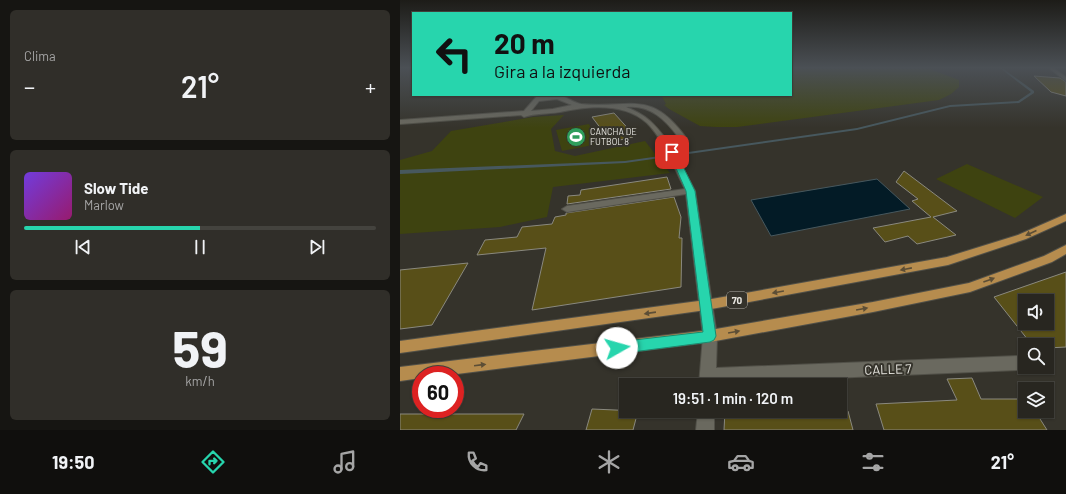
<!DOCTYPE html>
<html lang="es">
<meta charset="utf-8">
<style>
:root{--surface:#282620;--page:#302e29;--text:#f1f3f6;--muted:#a5a5a5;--line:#44433e;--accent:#27d5ad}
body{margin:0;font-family:Barlow,sans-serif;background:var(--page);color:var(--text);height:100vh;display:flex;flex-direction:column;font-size:15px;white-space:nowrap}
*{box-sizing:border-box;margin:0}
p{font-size:13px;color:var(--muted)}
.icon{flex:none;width:22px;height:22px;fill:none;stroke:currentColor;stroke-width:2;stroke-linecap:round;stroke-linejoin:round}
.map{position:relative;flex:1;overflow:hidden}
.sheet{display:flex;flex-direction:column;gap:10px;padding:10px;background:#161512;width:400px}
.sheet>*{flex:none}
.hud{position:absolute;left:12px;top:12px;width:380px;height:84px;border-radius:0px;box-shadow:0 1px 3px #0004,0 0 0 1px var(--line);background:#27d5ad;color:#111;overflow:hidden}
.buttons{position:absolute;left:618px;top:294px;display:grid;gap:8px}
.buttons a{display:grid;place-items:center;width:36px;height:36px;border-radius:0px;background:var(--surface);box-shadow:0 1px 3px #0004,0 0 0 1px var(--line);font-size:20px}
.speed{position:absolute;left:12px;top:366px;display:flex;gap:8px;font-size:20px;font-weight:700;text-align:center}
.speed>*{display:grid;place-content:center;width:52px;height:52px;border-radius:50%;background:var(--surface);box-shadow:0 1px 3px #0004,0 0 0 1px var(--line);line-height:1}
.speed .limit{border:6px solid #d22;background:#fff;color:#111}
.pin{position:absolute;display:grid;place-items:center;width:34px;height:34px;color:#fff;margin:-17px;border-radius:8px;box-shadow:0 2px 6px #0006}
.me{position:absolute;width:44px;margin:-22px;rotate:83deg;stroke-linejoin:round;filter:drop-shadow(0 0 3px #0008)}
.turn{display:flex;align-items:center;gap:14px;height:84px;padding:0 16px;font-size:18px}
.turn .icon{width:52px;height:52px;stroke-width:2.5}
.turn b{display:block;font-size:28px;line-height:34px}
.big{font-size:30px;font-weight:600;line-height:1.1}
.sheet .card{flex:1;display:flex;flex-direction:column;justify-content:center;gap:6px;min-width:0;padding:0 14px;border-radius:6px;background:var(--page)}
.sheet .dial{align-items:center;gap:0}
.dial b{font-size:52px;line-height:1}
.song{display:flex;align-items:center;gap:12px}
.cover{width:48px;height:48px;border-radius:6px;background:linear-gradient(135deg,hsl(260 70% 55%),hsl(320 70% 35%))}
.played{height:4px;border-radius:2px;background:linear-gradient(90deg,var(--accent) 50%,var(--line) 50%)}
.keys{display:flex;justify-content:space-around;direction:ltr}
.heat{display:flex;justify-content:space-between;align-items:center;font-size:22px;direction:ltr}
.trip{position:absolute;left:219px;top:378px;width:228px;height:40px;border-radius:0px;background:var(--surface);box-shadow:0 1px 3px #0004,0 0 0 1px var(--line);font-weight:600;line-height:40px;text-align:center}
.tab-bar{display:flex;height:64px;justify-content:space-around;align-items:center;background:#100f0d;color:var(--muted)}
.tab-bar .icon{width:28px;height:28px}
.tab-bar .current{color:var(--accent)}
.tab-bar b{font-size:18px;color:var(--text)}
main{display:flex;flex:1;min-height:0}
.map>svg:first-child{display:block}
.green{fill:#3e4310}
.water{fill:#031b26;stroke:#47585e}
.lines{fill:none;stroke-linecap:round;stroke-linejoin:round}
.stream{fill:#47585e;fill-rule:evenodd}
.building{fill:#584f18;stroke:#8a897f;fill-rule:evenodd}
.minor-casing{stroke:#515048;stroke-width:2}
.major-casing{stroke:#515048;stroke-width:2}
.minor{fill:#6a695f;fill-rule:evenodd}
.major{fill:#b68c4e;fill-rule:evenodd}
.oneway{fill:#5c4e36}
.route{fill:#27d5ad;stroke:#198a70}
.labels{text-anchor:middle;stroke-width:4;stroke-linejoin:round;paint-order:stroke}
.far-poi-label{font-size:9px;fill:#e7e6e0;stroke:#35332b;text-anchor:start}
.shield{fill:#35332b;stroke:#b2b0aa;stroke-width:1}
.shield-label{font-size:10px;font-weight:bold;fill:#e7e6e0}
.near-street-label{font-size:13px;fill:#e7e6e0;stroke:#35332b}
</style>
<main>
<section class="sheet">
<div class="card"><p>Clima</p>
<div class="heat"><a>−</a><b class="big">21°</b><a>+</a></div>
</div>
<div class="card">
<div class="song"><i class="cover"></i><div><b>Slow Tide</b><p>Marlow</p></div></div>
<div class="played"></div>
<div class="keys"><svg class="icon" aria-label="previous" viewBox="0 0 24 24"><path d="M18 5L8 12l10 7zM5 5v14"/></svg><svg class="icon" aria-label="pause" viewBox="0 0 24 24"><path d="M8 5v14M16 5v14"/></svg><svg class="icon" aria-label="next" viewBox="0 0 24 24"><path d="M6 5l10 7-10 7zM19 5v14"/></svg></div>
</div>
<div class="card dial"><b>59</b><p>km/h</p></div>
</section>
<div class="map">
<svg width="666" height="430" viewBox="0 0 666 430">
<rect width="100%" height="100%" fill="#35332b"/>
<!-- green -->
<path class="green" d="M 391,68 L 527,68 L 559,80 L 559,87 L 551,94 L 539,100 L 337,127 L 316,127 L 300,126 L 269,109 L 264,105 L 266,104 L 261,95 L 391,95 Z
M 164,115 L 151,129 L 155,151 L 175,156 L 245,141 L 270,173 L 153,187 L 147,217 L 100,227 L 0,234 L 0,160 L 32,151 L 51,131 L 133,117 Z
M 189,124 L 198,144 L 162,151 L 156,130 Z
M 567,164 L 643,197 L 615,218 L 536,179 Z"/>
<!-- water -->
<path class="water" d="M 477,179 L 510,209 L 371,236 L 351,200 Z"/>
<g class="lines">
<!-- stream -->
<path class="stream" d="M 600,68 L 602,68 L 634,91 L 634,93 L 619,103 L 550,107 L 457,130 L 225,163 L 0,174 L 0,170 L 225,161 L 457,128 L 550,105 L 618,101 L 631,92 Z"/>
</g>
<!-- building -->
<path class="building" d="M 634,76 L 660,78 L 666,82 L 666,96 L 651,92 Z
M 214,113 L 233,134 L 230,134 L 233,137 L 211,142 L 192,117 Z
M 504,171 L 557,211 L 533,217 L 556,235 L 517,244 L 508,236 L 485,242 L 473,228 L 531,217 L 512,201 L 518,199 L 496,182 Z
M 267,177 L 271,189 L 167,204 L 168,196 L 180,195 L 181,190 Z
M 274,197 L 281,217 L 279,238 L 282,238 L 281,287 L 132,310 L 146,248 L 77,255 L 85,240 L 117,237 L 122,227 L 152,224 L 155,217 L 166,215 L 166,213 Z
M 68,263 L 32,325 L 0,329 L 0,270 Z
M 666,272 L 666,347 L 647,348 L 647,345 L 632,345 L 594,297 ZM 625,301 L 647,301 L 647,323 L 625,323 Z
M 572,378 L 581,399 L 625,399 L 625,411 L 635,411 L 647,430 L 484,430 L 476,404 L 557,400 L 547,379 Z
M 192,409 L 238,411 L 233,430 L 186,430 Z
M 325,411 L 448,411 L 453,430 L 324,430 Z
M 0,414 L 124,414 L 116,430 L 0,430 Z"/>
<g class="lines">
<!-- minor casing -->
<g class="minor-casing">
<path id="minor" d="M 649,68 L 653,68 L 666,77 L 666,81 Z
M 138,95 L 144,95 L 143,97 C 147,96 153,95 158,95 C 166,96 173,103 181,104 C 232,109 250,88 287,139 L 273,149 L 295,191 L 317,336 L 316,368 L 620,356 L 625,358 L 625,368 L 620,370 L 315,383 L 315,385 L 299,385 L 303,336 L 286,194 L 167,212 L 162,209 L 167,206 L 285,189 C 274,168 264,140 247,123 C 224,102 187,106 160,112 C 148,114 135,113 124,117 L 121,115 L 0,124 L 0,120 L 124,111 ZM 157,99 L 172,105 L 153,109 L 131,111 L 139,101 ZM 226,107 C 250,104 266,120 279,138 L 270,144 C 255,125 249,116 226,107 Z
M 298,411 L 314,411 L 314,430 L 296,430 Z"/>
</g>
<!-- major casing -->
<g class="major-casing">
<path id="major" d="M 666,214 L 666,221 L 626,239 L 548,265 L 306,310 L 0,353 L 0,341 L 306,300 L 547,257 L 618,235 Z
M 666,245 L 666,254 L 652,262 L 570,292 L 473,312 L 310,342 L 49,375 L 21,375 L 21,378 L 0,381 L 0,367 L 310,330 L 473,302 L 569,283 L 644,256 Z"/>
</g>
<!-- minor -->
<use href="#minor" class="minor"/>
<!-- major -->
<use href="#major" class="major"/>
</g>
<!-- one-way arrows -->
<defs><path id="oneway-solid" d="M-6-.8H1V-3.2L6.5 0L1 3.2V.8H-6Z"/></defs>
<g class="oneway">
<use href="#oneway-solid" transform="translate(631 233) rotate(155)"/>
<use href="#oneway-solid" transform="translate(506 269) rotate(169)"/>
<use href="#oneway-solid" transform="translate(589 280) rotate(-20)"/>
<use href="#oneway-solid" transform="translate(378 292) rotate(170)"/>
<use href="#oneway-solid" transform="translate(462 309) rotate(-10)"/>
<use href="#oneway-solid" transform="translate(250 313) rotate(172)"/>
<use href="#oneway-solid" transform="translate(334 332) rotate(-10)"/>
<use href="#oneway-solid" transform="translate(80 365) rotate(-7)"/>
</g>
<!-- sky -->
<linearGradient id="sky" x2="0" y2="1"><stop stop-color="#1d1c18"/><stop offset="0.53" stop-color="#4b5055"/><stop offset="1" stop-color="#4b5055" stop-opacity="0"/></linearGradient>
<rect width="666" height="128" fill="url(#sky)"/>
<!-- route -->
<path class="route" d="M 272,150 L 276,152 L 295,191 L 316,336 L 314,340 L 310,342 L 217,354 L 212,352 L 210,348 L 212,344 L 217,342 L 303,332 L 286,191 L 269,152 Z"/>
<!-- icons -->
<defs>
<g id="stadium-disc" transform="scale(1)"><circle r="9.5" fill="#2e9e5b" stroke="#35332b"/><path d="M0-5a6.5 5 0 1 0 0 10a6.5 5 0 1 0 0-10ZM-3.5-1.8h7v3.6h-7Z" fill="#fff"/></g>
</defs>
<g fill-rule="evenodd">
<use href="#stadium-disc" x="176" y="137"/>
</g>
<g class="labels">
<!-- far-poi labels -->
<g class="far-poi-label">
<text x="190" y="135">CANCHA DE<tspan x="190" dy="10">FUTBOL 8</tspan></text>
</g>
<!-- shield labels -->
<rect class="shield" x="327" y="292" width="20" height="16" rx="3"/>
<g class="shield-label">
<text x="337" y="304">70</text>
</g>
<!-- near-street labels -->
<g class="near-street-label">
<text transform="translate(488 369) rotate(-2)" y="5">CALLE 7</text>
</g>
</g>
</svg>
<div class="buttons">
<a><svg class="icon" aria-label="sound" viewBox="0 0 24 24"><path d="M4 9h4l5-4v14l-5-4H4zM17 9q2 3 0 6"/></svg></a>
<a><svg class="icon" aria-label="search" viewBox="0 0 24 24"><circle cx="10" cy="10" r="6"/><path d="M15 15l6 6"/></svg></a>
<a><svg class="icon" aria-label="layers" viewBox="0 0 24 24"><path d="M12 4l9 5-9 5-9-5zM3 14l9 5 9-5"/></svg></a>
</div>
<div class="speed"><div class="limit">60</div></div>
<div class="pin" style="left:272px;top:152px;background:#d93025"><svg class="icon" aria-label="arrive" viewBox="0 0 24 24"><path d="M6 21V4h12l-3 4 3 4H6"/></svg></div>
<svg class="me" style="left:217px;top:348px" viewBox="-20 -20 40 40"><circle r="19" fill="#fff"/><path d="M0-13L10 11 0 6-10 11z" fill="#27d5ad"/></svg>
<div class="trip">19:51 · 1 min · 120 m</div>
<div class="hud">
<div class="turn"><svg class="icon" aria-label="left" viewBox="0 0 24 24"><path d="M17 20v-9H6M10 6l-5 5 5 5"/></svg><div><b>20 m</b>Gira a la izquierda</div></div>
</div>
</div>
</main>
<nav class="tab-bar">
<b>19:50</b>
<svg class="icon current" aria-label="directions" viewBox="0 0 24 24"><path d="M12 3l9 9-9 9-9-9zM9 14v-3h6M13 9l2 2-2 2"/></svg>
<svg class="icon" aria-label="music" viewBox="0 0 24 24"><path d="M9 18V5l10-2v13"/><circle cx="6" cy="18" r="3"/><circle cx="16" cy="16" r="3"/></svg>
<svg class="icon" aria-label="phone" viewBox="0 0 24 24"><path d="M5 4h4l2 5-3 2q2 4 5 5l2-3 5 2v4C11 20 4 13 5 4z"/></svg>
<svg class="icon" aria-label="climate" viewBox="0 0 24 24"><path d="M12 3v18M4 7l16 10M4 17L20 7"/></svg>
<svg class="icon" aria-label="car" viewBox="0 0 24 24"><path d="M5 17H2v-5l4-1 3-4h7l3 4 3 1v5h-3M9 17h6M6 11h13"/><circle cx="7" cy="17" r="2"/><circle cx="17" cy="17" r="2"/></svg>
<svg class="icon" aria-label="filters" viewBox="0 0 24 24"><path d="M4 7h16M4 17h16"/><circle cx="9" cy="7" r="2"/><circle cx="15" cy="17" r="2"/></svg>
<b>21°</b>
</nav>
